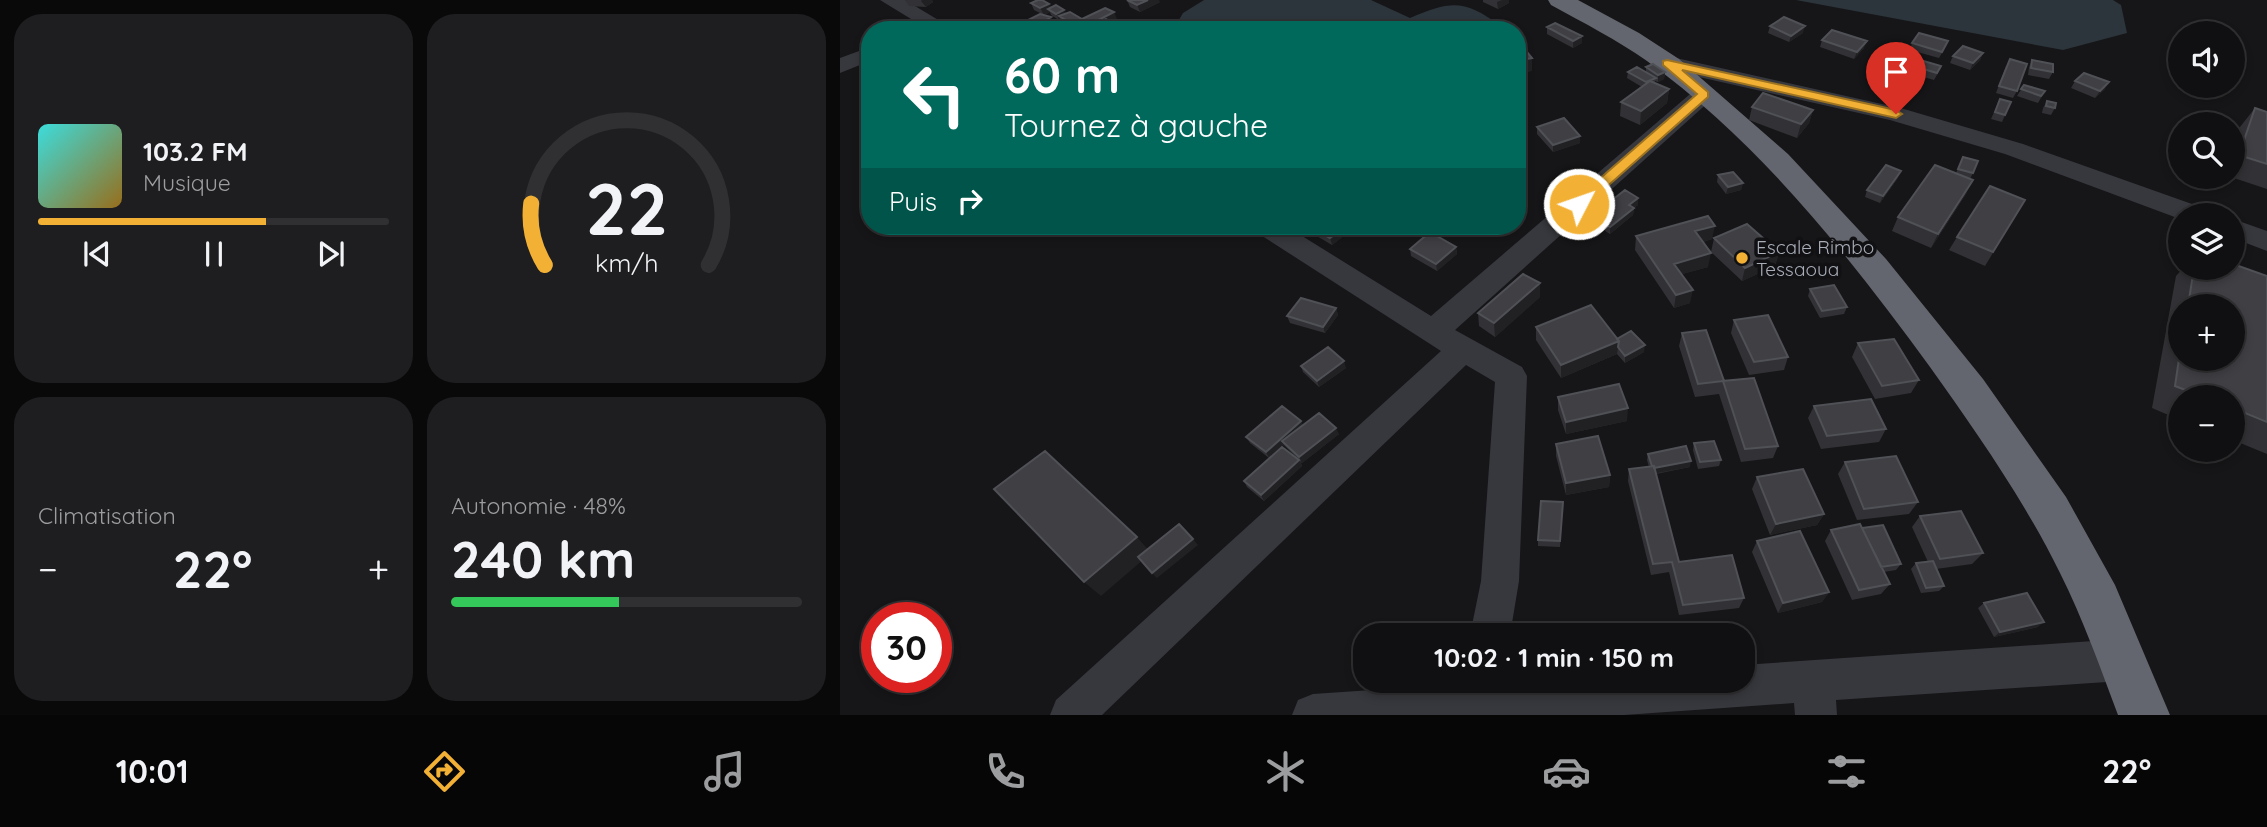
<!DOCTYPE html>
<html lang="fr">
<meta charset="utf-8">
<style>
:root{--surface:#101012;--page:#1e1e20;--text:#f1f3f6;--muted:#9c9d9f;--line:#303032;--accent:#f2b134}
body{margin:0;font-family:Quicksand,sans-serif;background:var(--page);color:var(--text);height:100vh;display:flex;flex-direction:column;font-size:26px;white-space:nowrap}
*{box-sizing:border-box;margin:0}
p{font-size:23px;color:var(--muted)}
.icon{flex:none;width:38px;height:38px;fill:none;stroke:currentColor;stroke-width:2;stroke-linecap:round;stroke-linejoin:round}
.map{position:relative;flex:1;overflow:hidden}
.details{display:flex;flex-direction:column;gap:14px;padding:14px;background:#09090a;width:840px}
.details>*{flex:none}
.banner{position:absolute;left:21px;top:21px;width:665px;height:214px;border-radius:28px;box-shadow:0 4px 10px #0003,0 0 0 2px var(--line);background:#00695c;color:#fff;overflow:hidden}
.buttons{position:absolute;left:1328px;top:21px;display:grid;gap:14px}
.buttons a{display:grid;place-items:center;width:77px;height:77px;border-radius:50%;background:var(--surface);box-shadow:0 4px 10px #0003,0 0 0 2px var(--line);font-size:35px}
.speed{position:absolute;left:21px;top:602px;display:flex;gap:14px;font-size:35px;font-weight:700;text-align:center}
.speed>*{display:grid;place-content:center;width:91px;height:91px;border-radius:50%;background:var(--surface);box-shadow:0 4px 10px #0003,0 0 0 2px var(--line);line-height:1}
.speed .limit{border:10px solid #d22;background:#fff;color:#111}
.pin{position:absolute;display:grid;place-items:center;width:60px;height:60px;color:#fff;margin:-72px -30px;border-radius:50% 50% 50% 0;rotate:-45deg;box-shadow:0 0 7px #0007}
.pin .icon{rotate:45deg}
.me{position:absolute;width:77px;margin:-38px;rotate:49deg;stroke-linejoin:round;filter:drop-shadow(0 0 5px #0008)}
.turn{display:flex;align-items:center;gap:24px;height:147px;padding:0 28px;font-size:32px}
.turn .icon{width:91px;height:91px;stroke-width:2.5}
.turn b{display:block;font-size:49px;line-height:60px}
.then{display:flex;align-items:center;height:66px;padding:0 28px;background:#0003;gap:14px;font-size:26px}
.big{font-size:52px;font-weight:700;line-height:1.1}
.details .tile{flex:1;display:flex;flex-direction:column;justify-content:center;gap:10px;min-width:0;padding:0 24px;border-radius:28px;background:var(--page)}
.details .dial{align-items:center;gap:0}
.dial svg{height:182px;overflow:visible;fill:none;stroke:var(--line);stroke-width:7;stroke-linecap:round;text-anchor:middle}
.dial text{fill:var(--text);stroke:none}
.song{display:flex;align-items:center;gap:21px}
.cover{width:84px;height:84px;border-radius:10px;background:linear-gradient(135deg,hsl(180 70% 55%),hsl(40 70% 35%))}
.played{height:7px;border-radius:4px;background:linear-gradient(90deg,var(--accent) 65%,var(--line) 65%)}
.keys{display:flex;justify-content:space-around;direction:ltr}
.heat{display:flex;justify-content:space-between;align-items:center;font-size:38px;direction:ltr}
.charge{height:10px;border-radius:5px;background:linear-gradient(90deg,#34c759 48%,var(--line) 0)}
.details .tiles{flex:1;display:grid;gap:14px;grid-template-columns:repeat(2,1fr)}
.trip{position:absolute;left:513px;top:623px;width:402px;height:70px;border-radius:28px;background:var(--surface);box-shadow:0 4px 10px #0003,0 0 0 2px var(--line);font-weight:700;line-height:70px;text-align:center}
.menu{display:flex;height:112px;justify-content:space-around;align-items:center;background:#060607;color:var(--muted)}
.menu .icon{width:49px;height:49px}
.menu .on{color:var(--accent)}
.menu b{font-size:32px;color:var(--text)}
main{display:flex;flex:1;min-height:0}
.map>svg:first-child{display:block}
.water{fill:#2c353c}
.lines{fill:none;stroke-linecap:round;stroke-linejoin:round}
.minor{fill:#37383d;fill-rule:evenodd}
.highway{fill:#63666e;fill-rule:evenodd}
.wall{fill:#323236;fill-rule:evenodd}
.shaded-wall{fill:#212124}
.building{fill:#3f3f44;stroke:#4f5156;stroke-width:2}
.route{fill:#f2b134;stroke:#9d7322;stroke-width:2}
.poi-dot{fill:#f2b134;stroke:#111113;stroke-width:2.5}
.labels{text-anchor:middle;stroke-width:7;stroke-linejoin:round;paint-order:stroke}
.poi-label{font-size:19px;fill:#a8adb8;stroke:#111113;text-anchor:start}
</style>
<main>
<section class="details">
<div class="tiles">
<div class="tile">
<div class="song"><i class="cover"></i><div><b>103.2 FM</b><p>Musique</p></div></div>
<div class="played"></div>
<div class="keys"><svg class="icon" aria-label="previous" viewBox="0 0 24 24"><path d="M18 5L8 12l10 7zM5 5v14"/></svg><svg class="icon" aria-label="pause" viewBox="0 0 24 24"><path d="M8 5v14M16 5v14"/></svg><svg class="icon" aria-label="next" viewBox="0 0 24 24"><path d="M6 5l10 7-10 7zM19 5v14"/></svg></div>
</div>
<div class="tile dial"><svg viewBox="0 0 100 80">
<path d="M14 69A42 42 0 1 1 86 69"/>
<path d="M14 69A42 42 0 0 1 8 42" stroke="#f2b134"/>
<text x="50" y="56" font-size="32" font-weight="700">22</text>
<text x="50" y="72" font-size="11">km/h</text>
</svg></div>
<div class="tile"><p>Climatisation</p>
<div class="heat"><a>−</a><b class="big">22°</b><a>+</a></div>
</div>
<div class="tile"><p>Autonomie · 48%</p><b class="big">240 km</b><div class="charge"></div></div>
</div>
</section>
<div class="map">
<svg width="1427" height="715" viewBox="0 0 1427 715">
<rect width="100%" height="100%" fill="#161618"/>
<!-- water -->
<path class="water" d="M 364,0 L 531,0 L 570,18 C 613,0 624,0 661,26 L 651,30 L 333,30 L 343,13 Z
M 956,0 L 1273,0 L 1281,5 L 1287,33 L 1223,50 Z"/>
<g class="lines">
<!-- minor -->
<path class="minor" d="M 40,0 L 65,0 L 115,30 L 89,30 Z
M 30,47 L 30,61 L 0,73 L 0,58 Z
M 827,56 L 1064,109 L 1183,144 L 1366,209 L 1369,215 L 1340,215 L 1340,219 L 1165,154 L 1050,120 L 819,68 L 816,63 L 819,58 Z
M 864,87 L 872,89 L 876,94 L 872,99 L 615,330 L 682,367 L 687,376 L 679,581 L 670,635 L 630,635 L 641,581 L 655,382 L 626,365 L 262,715 L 210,715 L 216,700 L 601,351 L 416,232 L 413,226 L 446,226 L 591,316 L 856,89 Z
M 1393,219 L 1427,231 L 1427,251 L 1393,238 Z
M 1282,639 L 1297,645 L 1303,660 L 1297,675 L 1282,681 L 996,700 L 997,715 L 955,715 L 954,703 L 784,715 L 452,715 L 458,700 L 473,694 L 664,681 L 903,681 L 903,665 Z"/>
<!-- highway -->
<path class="highway" d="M 708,0 L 738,0 L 799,33 L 839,59 L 948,154 L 1046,259 L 1143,379 L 1226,497 L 1275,585 L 1330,715 L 1278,715 C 1260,667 1243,619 1220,573 C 1184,500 1137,433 1090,367 C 1009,256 920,143 807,61 C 777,40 744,23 711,5 Z"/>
</g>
<!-- wall -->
<path class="wall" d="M 65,0 L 92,0 L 93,2 L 86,7 L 69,6 Z
M 287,0 L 320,2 L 300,12 L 290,7 Z
M 643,0 L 669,0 L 669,3 L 658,9 L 643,2 Z
M 206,2 L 211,7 L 242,19 L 277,19 L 270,22 L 277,30 L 259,30 L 259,28 L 256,30 L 234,30 L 223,23 L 221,20 L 219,20 L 211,15 L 210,12 L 204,15 L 215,23 L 204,30 L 196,30 L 190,28 L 186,21 L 202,14 L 194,10 L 191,3 Z
M 930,26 L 963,33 L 949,42 L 928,33 Z
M 707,27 L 742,43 L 733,48 L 707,34 Z
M 982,40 L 1024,48 L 1014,59 L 980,47 Z
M 1072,43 L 1105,48 L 1099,58 L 1070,50 Z
M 1143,53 L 1140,60 L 1130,70 L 1110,63 L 1113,56 Z
M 1192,60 L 1213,72 L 1209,79 L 1188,75 L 1189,67 Z
M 1059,62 L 1098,73 L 1094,80 L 1057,69 Z
M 1166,66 L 1177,91 L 1173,98 L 1156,93 Z
M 806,67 L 825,72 L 824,79 L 818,82 L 815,81 L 815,83 L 829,89 L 827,103 L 800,125 L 780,116 L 781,102 L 802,87 L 787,78 L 788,72 L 806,72 Z
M 1042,68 L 1056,71 L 1050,84 L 1037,81 Z
M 1235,81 L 1265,89 L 1255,98 L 1231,88 Z
M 1184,85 L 1205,91 L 1198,103 L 1177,96 Z
M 1160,99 L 1171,102 L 1162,122 L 1151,119 Z
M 1207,101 L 1215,108 L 1211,115 L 1202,113 L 1203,108 Z
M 912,107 L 973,110 L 969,123 L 957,138 L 909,120 Z
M 1415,108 L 1427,112 L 1427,189 L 1391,177 L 1393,177 L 1393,146 L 1400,127 Z
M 697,127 L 740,136 L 740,143 L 713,152 L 697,134 Z
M 1123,157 L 1133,173 L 1130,179 L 1126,194 L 1091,248 L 1052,231 L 1058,217 L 1116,173 Z
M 878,175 L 903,183 L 901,190 L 886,194 L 877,182 Z
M 1058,178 L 1040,203 L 1025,197 L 1027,190 Z
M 798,198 L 798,205 L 794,208 L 793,215 L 770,234 L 752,223 L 752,216 Z
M 1185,200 L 1145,266 L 1109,250 L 1117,237 Z
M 472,228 L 503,228 L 505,235 L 492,245 L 475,235 Z
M 796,236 L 872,239 L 863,242 L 868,267 L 842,274 L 850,303 L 834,308 L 795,250 Z
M 874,238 L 939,252 L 935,266 L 902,281 L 871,252 Z
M 616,247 L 617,254 L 597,271 L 571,256 L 570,249 Z
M 1343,268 L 1393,268 L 1427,276 L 1427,454 L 1393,440 L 1393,397 L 1340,397 L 1340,420 L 1312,408 L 1336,276 ZM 1340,306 L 1393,306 L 1340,359 Z
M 970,289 L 1007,307 L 1004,314 L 980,318 L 968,296 Z
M 700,297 L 655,337 L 639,326 L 638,313 Z
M 496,308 L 498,315 L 485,333 L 450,323 L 447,316 Z
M 894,320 L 948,357 L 944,370 L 909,375 L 891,333 Z
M 696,327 L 777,339 L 804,352 L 785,363 L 777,354 L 721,378 L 696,340 Z
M 842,333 L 938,446 L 933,458 L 901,462 L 879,394 L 855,397 L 839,346 Z
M 1018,343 L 1079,380 L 1071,393 L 1035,399 L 1012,357 Z
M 461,366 L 506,368 L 479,387 L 463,372 Z
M 718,397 L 787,421 L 726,434 L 718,410 Z
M 974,406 L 1046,429 L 1039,442 L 981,449 L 968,418 Z
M 463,425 L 499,434 L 462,463 L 460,461 L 462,466 L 424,501 L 407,487 L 404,481 L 455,456 L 444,445 L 429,458 L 410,443 L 406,437 Z
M 854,443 L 881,460 L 879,466 L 858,469 L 853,450 Z
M 716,444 L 770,475 L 769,487 L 726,495 L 716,456 Z
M 808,454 L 850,467 L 816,474 L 839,562 L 904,598 L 899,608 L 839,615 L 829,572 L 811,575 L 788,481 L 789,469 L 809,467 L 807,460 Z
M 1005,462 L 1078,502 L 1069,514 L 1017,520 L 998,474 Z
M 917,477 L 984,514 L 977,525 L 930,535 L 912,489 Z
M 723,502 L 720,547 L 698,546 L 698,540 Z
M 1080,516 L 1143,553 L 1132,564 L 1096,569 L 1104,586 L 1099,591 L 1081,593 L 1071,569 L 1076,563 L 1088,562 L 1072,527 Z
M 1022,528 L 1061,564 L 1056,570 L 1044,572 L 1050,584 L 1041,594 L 1012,600 L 985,541 L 991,530 Z
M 917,541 L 989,592 L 982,602 L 938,613 L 912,552 Z
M 1144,603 L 1198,627 L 1154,637 L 1138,608 Z"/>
<!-- shaded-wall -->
<path class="shaded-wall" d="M 82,0 L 92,0 L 93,2 L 86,7 L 81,1 Z
M 308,0 L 319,0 L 320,2 L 300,12 L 297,5 Z
M 662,0 L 669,0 L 669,3 L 658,9 L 657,2 Z
M 209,4 L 213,11 L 208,9 L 210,12 L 204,15 L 200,8 Z
M 224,10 L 227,17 L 219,16 L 221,20 L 219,20 L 216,14 Z
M 274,12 L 277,19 L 261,27 L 256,23 L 259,28 L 256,30 L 242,30 L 241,29 Z
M 211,17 L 215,23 L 204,30 L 201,30 L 198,25 Z
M 275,25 L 277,30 L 265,30 L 265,29 Z
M 965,26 L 963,33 L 949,42 L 951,36 Z
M 742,36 L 742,43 L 733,48 L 733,41 Z
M 1027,41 L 1024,48 L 1014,59 L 1017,52 Z
M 1143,53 L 1140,60 L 1130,70 L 1133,63 Z
M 692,58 L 692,71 L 681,74 L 681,80 L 677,81 L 677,61 Z
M 825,72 L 824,79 L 818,82 L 818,75 Z
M 1269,82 L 1265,89 L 1255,98 L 1260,91 Z
M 829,89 L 827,103 L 800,125 L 801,111 Z
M 973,110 L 969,123 L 957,138 L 961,124 Z
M 740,136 L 740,143 L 713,152 L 713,145 Z
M 1061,171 L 1058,178 L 1040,203 L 1043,196 Z
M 1133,180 L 1126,194 L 1091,248 L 1098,234 Z
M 903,183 L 901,190 L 886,194 L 888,187 Z
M 798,198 L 798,205 L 789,212 L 789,205 Z
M 794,208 L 793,215 L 770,234 L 770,227 Z
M 875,226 L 872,239 L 853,245 L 855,231 Z
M 503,228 L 505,235 L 492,245 L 490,238 Z
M 616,247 L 617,254 L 597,271 L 596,264 Z
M 939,252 L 935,266 L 902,281 L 905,268 Z
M 871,253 L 868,267 L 832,277 L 834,264 Z
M 700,283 L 700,297 L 655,337 L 654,323 Z
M 853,290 L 850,303 L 834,308 L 836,295 Z
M 496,308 L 498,315 L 485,333 L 483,327 Z
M 779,341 L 777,354 L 721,378 L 721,365 Z
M 805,345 L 804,352 L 785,363 L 785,356 Z
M 504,361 L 506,368 L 479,387 L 477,381 Z
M 788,408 L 787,421 L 726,434 L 726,422 Z
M 461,421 L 464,427 L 442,441 L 444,445 L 429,458 L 426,452 Z
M 496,428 L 499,434 L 462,463 L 459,457 Z
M 459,460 L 462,466 L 424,501 L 421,495 Z
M 851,461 L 850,467 L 812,474 L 813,468 Z
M 770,475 L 769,487 L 726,495 L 726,483 Z
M 984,514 L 977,525 L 930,535 L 936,524 Z
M 297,537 L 311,553 L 261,596 L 244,582 Z
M 353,539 L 358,545 L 317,578 L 312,573 Z
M 989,592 L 982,602 L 938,613 L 943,603 Z
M 1204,622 L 1198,627 L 1154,637 L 1160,632 Z"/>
<!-- building -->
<path class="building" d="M 198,0 L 202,0 L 209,4 L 200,8 L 191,3 Z
M 287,0 L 308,0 L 297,5 Z
M 216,5 L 224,10 L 216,14 L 208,9 Z
M 265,8 L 274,12 L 241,29 L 219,16 L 230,12 L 242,19 Z
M 200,14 L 211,17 L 198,25 L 186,21 Z
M 944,17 L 965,26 L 951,36 L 930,26 Z
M 266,19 L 275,25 L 265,29 L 256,23 Z
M 131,21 L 144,27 L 138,30 L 131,30 L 122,25 Z
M 715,23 L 742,36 L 733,41 L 707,27 Z
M 992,30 L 1027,41 L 1017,52 L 982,40 Z
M 1079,33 L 1108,41 L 1102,52 L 1072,43 Z
M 677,40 L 692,58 L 677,61 Z
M 1123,46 L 1143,53 L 1133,63 L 1113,56 Z
M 1063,55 L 1101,66 L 1097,73 L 1059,62 Z
M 1170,59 L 1187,64 L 1177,91 L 1159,86 Z
M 1192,60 L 1213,64 L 1213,72 L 1191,68 Z
M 813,64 L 825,72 L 818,75 L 806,67 Z
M 797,67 L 816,78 L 806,82 L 788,72 Z
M 1042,68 L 1056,71 L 1053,77 L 1040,74 Z
M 1244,73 L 1269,82 L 1260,91 L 1235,81 Z
M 810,81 L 829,89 L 801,111 L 781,102 Z
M 1184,85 L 1205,91 L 1201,96 L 1181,89 Z
M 923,93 L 973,110 L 961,124 L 912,107 Z
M 1160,99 L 1171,102 L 1165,115 L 1155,112 Z
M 1207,101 L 1216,103 L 1215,108 L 1206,106 Z
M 1415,108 L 1427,112 L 1427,164 L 1399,155 Z
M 724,118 L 740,136 L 713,145 L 697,127 Z
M 1123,157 L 1138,161 L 1133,173 L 1118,169 Z
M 1046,165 L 1061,171 L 1043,196 L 1027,190 Z
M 1095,165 L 1133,180 L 1098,234 L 1058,217 Z
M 893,172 L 903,183 L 888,187 L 878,175 Z
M 1150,186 L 1185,200 L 1153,252 L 1117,237 Z
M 785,190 L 798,198 L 789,205 L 794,208 L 770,227 L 752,216 Z
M 868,216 L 875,226 L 855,231 L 871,253 L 834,264 L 853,290 L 836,295 L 796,236 Z
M 907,224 L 939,252 L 905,268 L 874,238 Z
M 475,226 L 499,226 L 503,228 L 490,238 L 472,228 Z
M 590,232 L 616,247 L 596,264 L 570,249 Z
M 1393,264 L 1427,276 L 1427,422 L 1393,408 L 1393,397 L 1364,397 L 1335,386 L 1340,352 L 1340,359 L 1393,359 L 1393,306 L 1348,306 L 1354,268 L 1393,268 Z
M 683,274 L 700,283 L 654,323 L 638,313 Z
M 994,285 L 1007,307 L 982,311 L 970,289 Z
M 461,298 L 496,308 L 483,327 L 447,316 Z
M 751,305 L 779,341 L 721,365 L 696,327 Z
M 928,315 L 948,357 L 914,362 L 894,320 Z
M 866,330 L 884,381 L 858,384 L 842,333 Z
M 791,331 L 805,345 L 785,356 L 778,347 L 779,341 L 777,339 Z
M 1054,339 L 1079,380 L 1042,386 L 1018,343 Z
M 488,347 L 504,361 L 477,381 L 461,366 Z
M 914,378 L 938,446 L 905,449 L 883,381 Z
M 779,384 L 788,408 L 726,422 L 718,397 Z
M 1031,399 L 1046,429 L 987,436 L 974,406 Z
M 442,406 L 461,421 L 426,452 L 406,437 Z
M 479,413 L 496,428 L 459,457 L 442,441 Z
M 758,436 L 770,475 L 726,483 L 716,444 Z
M 874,441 L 881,460 L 860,462 L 854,443 Z
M 846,446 L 851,461 L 814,468 L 814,466 L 812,466 L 808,454 Z
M 442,447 L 459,460 L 421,495 L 404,481 Z
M 205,451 L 297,537 L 244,582 L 154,489 Z
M 1056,456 L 1078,502 L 1024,509 L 1005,462 Z
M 814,466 L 839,562 L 892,555 L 904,598 L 843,605 L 832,562 L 813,564 L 789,469 Z
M 963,469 L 984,514 L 936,524 L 917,477 Z
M 701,501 L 723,502 L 720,541 L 698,540 Z
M 1121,511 L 1143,553 L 1100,559 L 1080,516 Z
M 339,524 L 353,539 L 312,573 L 298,557 Z
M 1020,524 L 1050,584 L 1019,590 L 991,530 Z
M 1043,525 L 1061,564 L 1041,567 L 1022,528 Z
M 960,531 L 989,592 L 943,603 L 917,541 Z
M 1093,561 L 1104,586 L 1086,588 L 1076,563 Z
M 1187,593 L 1204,622 L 1160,632 L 1144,603 Z"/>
<!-- route -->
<path class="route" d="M 827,60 L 1056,110 L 1062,114 L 1056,118 L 842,70 L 868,92 L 868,97 L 744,207 L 734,207 L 734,201 L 857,94 L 823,65 L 823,61 Z"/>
<!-- markers -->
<circle class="poi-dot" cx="902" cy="258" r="7"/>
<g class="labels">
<!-- poi labels -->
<g class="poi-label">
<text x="916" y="254">Escale Rimbo<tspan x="916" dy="22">Tessaoua</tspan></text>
</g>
</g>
</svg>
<div class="buttons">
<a><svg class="icon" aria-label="sound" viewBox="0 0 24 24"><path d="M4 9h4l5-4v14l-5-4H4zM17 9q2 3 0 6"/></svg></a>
<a><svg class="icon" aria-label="search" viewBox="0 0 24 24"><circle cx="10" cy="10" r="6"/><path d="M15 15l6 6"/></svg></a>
<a><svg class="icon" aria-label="layers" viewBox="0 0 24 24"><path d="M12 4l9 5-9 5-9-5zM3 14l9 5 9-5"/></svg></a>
<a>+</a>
<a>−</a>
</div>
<div class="speed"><div class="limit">30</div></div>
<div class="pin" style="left:1056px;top:114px;background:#d93025"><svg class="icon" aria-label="arrive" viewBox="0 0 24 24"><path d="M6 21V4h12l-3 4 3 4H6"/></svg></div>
<svg class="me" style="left:739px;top:204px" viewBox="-20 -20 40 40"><circle r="17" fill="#f2b134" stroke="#fff" stroke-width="3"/><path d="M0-11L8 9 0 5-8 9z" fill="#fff"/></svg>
<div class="trip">10:02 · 1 min · 150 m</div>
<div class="banner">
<div class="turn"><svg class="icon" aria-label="left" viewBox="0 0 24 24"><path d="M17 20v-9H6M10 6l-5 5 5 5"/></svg><div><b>60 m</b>Tournez à gauche</div></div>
<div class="then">Puis<svg class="icon" aria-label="right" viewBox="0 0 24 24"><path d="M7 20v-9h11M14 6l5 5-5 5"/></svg></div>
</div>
</div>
</main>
<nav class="menu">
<b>10:01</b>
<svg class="icon on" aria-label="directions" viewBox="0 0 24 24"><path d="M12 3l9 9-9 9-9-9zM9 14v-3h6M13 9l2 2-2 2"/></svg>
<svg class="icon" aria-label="music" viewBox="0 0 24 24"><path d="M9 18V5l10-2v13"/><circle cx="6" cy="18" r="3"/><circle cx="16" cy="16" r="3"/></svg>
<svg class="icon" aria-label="phone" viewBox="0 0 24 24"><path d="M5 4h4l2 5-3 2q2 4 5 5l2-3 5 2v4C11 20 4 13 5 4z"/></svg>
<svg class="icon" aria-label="climate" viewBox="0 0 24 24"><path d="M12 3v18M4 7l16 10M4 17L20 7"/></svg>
<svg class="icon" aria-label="car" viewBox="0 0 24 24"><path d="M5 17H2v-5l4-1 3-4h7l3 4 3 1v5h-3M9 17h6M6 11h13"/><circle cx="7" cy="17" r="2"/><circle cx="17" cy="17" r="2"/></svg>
<svg class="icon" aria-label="filters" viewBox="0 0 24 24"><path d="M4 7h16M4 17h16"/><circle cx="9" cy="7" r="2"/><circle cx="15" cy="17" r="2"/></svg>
<b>22°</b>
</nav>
